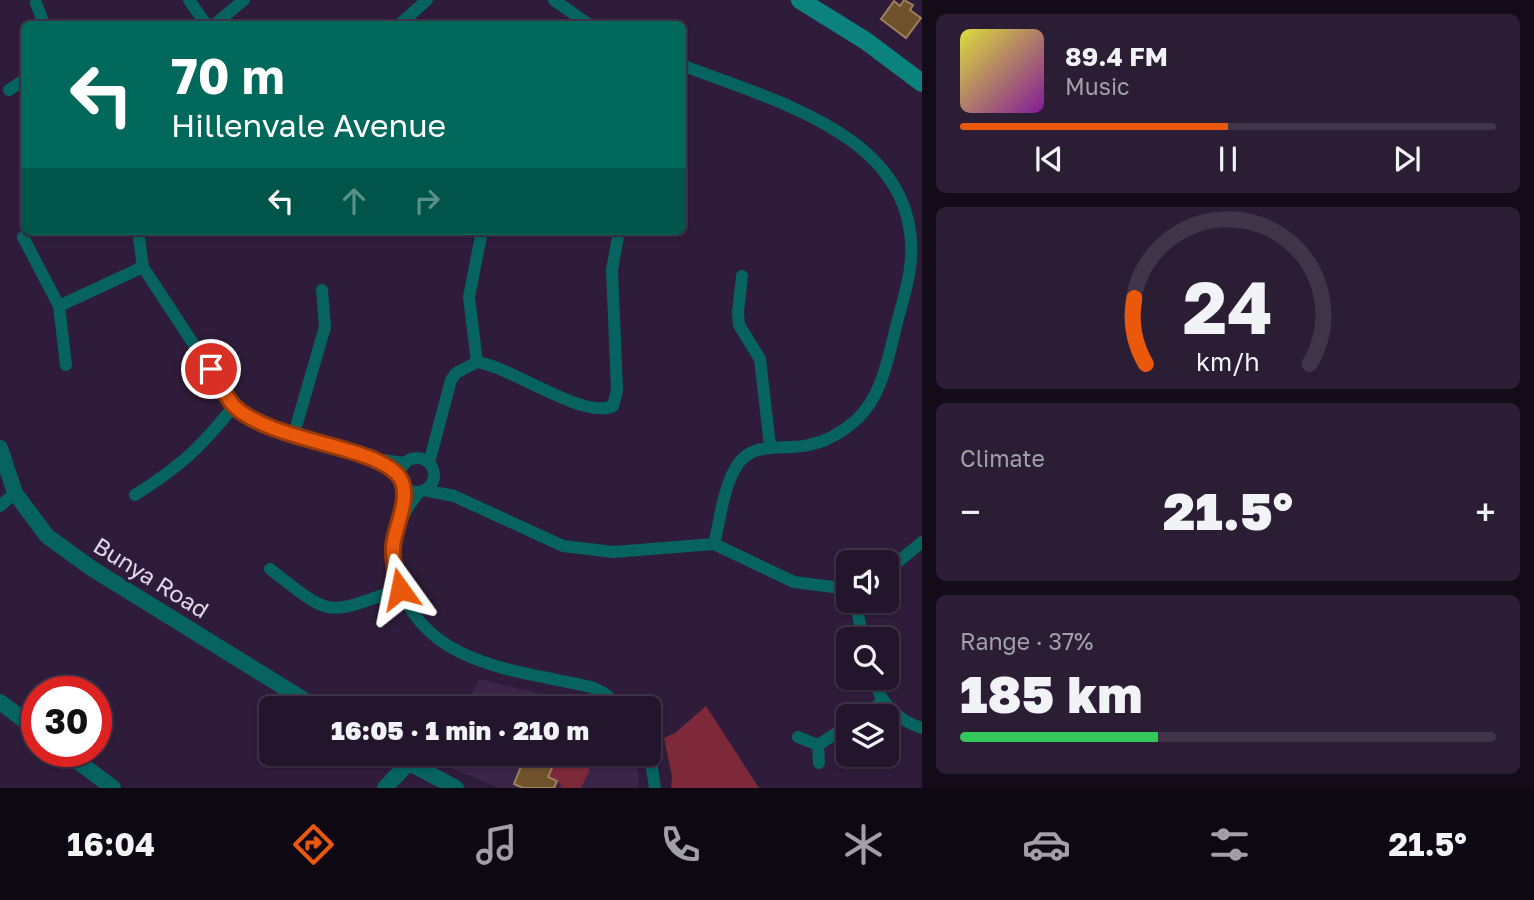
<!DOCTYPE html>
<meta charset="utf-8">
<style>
:root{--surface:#23152c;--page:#2b1e34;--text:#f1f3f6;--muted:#a39fa9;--line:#403448;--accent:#ea580c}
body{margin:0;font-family:"Golos Text",sans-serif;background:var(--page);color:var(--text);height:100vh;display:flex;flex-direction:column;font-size:26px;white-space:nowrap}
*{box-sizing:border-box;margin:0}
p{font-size:23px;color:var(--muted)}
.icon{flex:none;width:38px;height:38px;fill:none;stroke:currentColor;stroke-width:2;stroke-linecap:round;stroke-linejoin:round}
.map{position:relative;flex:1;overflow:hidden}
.drawer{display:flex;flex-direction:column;gap:14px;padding:14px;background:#130c18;width:612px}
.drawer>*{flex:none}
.top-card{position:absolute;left:21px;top:21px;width:665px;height:214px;border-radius:10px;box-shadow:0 2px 5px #0004,0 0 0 2px var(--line);background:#00695c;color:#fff;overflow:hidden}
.fabs{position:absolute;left:836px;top:550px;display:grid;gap:14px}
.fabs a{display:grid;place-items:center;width:63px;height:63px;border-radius:10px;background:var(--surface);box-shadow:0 2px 5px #0004,0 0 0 2px var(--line);font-size:35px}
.speed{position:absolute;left:21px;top:676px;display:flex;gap:14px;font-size:35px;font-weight:700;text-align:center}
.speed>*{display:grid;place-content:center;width:91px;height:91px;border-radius:50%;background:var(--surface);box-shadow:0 2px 5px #0004,0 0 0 2px var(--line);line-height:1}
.speed .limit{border:10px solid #d22;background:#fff;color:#111}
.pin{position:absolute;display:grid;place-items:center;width:60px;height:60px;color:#fff;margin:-30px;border:4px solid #fff;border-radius:50%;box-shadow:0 2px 7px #0007}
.me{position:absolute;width:77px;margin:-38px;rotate:348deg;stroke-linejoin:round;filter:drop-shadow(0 0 5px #0008)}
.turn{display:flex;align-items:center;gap:24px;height:147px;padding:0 35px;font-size:32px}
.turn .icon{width:91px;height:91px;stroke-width:2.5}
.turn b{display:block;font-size:49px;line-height:60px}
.lanes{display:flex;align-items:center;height:66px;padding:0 35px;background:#0003;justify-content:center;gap:35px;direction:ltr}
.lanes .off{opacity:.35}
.big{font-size:52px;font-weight:800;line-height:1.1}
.drawer .widget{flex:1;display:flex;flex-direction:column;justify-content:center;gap:10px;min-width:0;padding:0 24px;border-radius:10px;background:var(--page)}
.drawer .dial{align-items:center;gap:0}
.dial svg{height:182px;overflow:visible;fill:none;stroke:var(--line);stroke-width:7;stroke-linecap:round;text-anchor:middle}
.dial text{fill:var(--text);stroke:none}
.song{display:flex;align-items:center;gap:21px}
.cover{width:84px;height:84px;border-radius:10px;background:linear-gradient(135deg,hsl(60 70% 55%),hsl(290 70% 35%))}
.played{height:7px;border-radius:4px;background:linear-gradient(90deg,var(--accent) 50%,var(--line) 50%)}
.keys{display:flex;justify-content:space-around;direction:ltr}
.heat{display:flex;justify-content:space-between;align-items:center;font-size:38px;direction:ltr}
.charge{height:10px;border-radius:5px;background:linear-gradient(90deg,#34c759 37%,var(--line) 0)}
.trip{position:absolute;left:259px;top:696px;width:402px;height:70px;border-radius:10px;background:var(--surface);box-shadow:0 2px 5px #0004,0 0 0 2px var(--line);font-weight:800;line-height:70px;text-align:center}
.tab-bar{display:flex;height:112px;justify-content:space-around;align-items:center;background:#0e0812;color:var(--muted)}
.tab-bar .icon{width:49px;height:49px}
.tab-bar .on{color:var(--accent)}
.tab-bar b{font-size:32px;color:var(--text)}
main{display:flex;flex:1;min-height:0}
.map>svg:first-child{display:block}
.built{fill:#3b2548}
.green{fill:#7d293a}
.building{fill:#6f512b;stroke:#9c805d;stroke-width:2}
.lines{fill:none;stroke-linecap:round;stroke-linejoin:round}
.minor{stroke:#066360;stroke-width:12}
.tertiary{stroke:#066360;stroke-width:16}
.secondary{stroke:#0c827e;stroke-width:18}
.route-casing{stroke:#983908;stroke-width:18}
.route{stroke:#ea580c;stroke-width:12}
.labels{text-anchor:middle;stroke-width:7;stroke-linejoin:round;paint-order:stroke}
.street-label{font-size:23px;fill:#e3d7ec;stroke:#2f1c3a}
</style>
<main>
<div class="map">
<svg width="922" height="788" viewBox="0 0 922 788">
<rect width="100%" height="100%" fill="#2f1c3a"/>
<!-- built -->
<path class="built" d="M 479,679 L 583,704 L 593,709 L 465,709 Z
M 444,754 L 635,754 L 639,779 L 638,788 L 498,788 L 440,763 Z"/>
<!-- green -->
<path class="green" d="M 706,706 L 759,788 L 671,788 L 672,776 L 664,738 L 675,733 Z
M 558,755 L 590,769 L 581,788 L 562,788 L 559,782 L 548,777 Z"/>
<!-- building -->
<path class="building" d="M 904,0 L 913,5 L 910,10 L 921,18 L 906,38 L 881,19 L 894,1 L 900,6 Z
M 526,754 L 558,754 L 548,777 L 557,781 L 554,788 L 523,788 L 514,784 Z"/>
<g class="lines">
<!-- minor -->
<path class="minor" d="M 189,0 L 206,24
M 554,0 L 588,24
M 36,3 L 44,24
M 215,24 L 244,0
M 400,24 L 427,0
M 682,65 C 772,101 918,134 911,258 C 910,278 904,297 899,315 C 889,351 884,396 855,421 C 841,433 826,442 808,445 C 783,451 752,440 736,467 C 723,489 720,520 714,544
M 9,90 L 24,80
M 138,231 L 143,267 L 234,406 L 293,437 L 374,459 L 405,463
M 23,237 L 59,306 L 66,365
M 742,276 L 738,312 L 739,325 L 760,359 L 770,446
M 59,306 L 143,267
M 477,362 L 469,297 L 482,231
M 293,437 L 325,327 L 322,290
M400 475a17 17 0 1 1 34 0a17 17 0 1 1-34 0Z
M 429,463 L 451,380 L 456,373 L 477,362 C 512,367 583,420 613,406 L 617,390 L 612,270 L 619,231
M 424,490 L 454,496 L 563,546 L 613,552 L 714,544 L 794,582 L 849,589
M 419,492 C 397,520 387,545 398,580 C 423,666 517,670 591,687 L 604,693 L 623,709
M 135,495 C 182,465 199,449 234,406
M 0,506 L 15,493
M 270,569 C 334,619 324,615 400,589
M 887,571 L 922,542
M 855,600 L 863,639
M 873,677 C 880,702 896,720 922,728
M 863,716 L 883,701
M 798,737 L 818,745 L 819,763
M 818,745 L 849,725
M 649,748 L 655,788"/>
<!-- tertiary -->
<path class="tertiary" d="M 0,448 L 15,493 L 47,536 L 91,568 L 319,709
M 0,702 L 37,730
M 64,751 L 113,788
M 393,754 L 456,788
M 385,788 L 408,763"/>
<!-- secondary -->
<path class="secondary" d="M 800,0 L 866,41 L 922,83"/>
</g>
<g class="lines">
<!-- route casing -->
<g class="route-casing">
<path id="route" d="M 211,369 C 218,380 225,396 234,406 C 272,443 379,445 400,478 C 412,497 394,528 393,547 C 392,561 396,576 400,589"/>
</g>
<!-- route -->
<use href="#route" class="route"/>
</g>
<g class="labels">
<!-- street labels -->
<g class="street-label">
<text transform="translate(151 578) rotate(32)" y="8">Bunya Road</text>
</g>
</g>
</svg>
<div class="fabs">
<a><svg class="icon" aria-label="sound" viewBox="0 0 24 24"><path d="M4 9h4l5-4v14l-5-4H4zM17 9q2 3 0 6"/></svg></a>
<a><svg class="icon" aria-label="search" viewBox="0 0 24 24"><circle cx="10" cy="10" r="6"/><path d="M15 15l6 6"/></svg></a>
<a><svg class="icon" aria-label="layers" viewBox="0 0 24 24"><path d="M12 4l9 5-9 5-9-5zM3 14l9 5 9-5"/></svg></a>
</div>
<div class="speed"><div class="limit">30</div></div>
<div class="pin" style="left:211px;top:369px;background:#d93025"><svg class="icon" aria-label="arrive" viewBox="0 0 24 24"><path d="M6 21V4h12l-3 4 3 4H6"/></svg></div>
<svg class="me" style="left:400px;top:589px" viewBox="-20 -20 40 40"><path d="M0-17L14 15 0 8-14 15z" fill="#ea580c" stroke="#fff" stroke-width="4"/></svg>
<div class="trip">16:05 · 1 min · 210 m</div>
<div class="top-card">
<div class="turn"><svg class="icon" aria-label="left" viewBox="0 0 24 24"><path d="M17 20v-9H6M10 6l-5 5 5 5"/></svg><div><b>70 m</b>Hillenvale Avenue</div></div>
<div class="lanes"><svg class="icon" aria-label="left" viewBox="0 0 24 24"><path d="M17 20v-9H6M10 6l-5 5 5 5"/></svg><svg class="icon off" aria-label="ahead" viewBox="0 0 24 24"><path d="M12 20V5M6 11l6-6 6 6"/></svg><svg class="icon off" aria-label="right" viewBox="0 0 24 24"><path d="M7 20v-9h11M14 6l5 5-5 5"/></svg></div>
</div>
</div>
<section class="drawer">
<div class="widget">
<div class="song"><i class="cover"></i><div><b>89.4 FM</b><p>Music</p></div></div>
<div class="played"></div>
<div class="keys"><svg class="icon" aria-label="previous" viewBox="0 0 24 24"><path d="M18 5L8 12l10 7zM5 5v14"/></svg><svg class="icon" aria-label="pause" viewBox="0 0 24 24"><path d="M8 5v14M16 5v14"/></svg><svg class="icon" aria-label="next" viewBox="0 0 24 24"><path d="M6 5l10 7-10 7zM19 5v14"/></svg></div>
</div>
<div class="widget dial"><svg viewBox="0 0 100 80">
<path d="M14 69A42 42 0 1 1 86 69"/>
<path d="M14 69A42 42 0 0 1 9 40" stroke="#ea580c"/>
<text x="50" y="56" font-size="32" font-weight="700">24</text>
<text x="50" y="72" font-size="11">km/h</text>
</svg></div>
<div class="widget"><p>Climate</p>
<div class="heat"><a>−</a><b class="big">21.5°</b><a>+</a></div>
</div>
<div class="widget"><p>Range · 37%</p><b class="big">185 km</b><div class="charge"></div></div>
</section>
</main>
<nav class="tab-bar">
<b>16:04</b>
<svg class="icon on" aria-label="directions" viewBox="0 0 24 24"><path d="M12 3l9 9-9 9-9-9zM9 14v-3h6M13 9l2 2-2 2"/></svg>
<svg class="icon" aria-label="music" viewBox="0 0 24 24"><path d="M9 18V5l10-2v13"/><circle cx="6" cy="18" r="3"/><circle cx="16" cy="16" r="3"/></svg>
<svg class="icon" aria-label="phone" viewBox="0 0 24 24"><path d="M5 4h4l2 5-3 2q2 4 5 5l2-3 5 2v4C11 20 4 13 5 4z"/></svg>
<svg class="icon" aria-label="climate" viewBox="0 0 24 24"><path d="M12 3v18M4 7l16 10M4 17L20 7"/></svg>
<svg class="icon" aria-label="car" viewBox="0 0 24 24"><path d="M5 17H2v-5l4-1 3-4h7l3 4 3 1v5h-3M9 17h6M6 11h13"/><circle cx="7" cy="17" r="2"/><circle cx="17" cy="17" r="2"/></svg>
<svg class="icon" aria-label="filters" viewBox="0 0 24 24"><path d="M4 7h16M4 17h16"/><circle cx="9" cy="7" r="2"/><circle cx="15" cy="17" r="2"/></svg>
<b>21.5°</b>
</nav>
